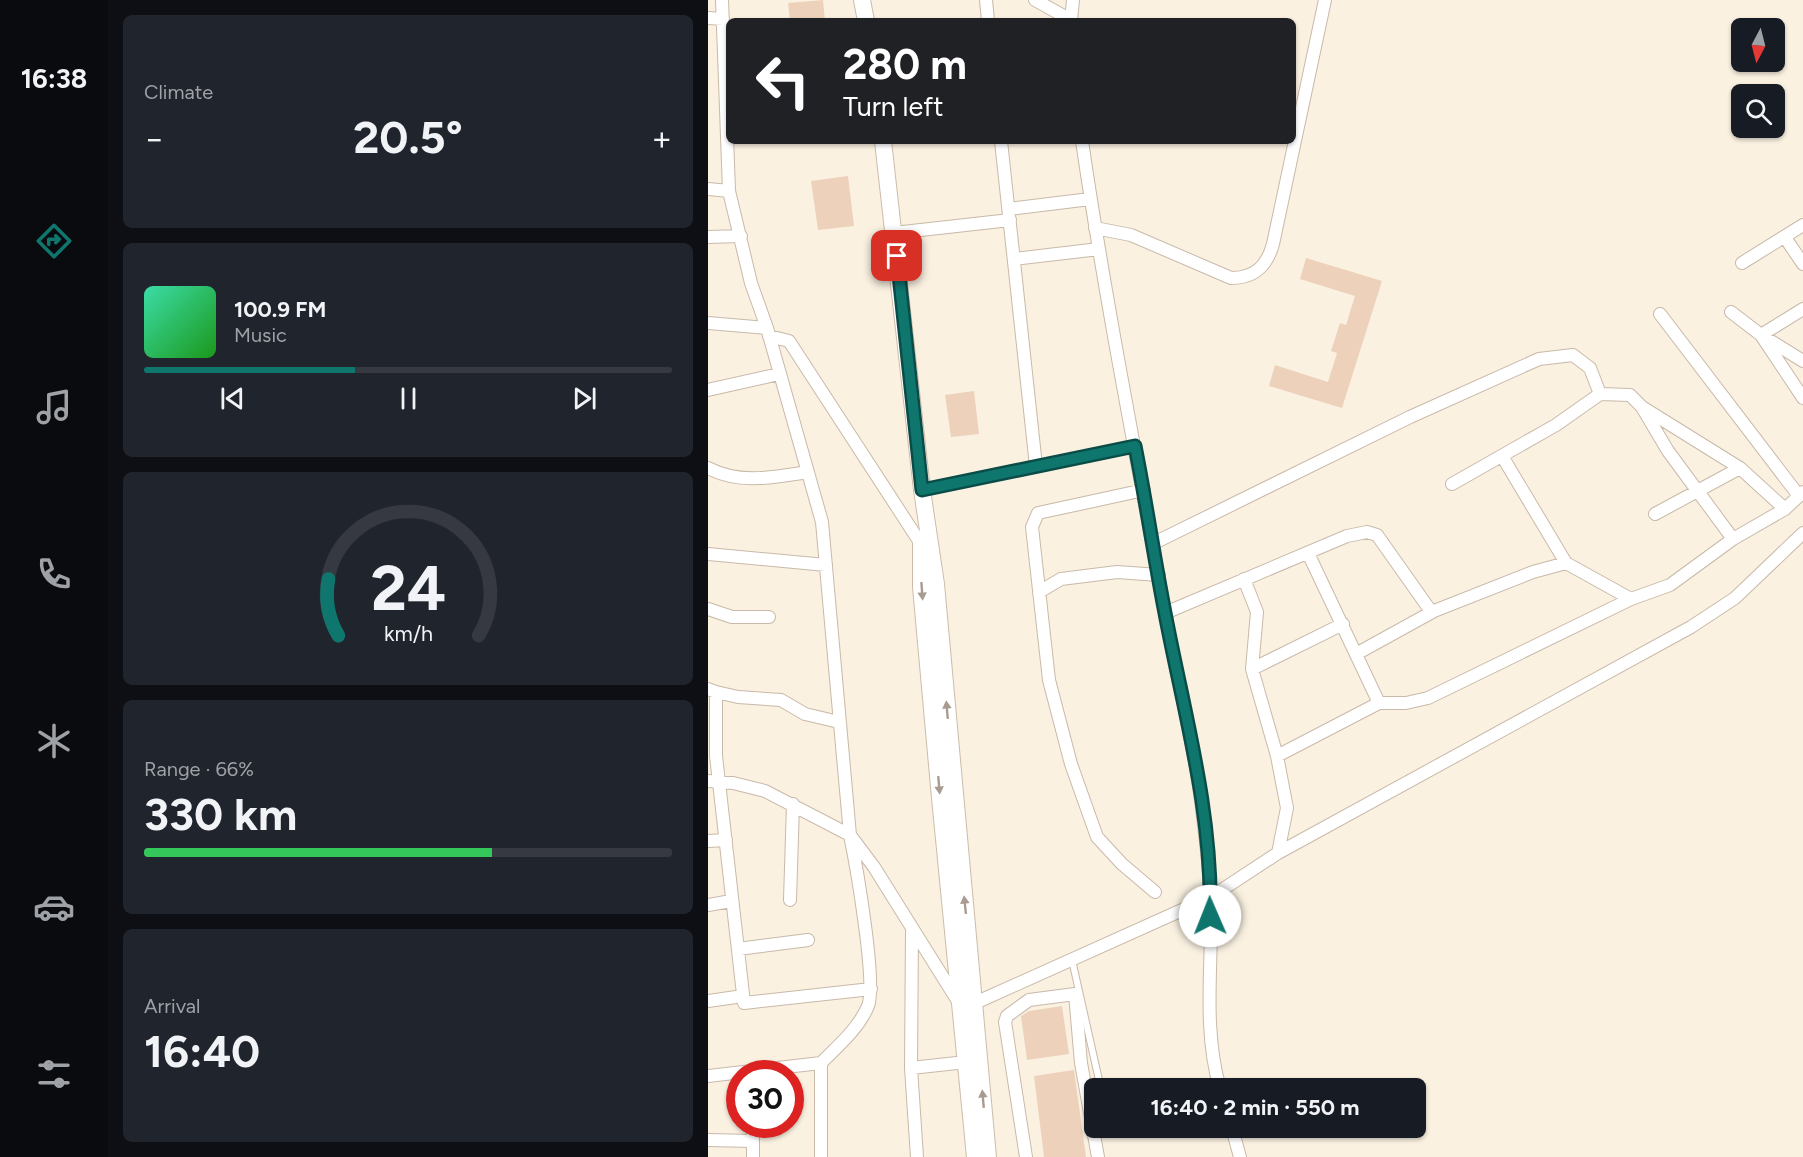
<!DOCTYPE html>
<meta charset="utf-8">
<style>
:root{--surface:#171b24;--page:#20242c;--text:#f1f3f6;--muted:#9ea1a6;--line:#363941;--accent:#0f766e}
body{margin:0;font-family:Figtree,sans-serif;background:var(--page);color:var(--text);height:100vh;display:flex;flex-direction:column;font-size:22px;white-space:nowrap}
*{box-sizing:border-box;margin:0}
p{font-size:20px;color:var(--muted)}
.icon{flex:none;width:33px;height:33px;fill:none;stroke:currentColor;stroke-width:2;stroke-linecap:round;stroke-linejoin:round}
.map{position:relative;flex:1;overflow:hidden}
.drawer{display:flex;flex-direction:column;gap:15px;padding:15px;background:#0d0f14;width:600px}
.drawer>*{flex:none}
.guide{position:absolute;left:18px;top:18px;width:570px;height:126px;border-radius:9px;box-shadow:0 2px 4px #0004;background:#202124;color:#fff;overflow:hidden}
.needle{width:39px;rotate:187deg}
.controls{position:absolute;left:1023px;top:18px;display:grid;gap:12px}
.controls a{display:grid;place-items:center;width:54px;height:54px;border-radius:9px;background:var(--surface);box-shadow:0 2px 4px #0004;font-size:30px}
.speed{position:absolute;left:18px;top:1060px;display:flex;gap:12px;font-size:30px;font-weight:700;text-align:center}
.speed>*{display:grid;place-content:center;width:78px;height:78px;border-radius:50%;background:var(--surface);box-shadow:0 2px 4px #0004;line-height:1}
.speed .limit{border:9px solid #d22;background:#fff;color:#111}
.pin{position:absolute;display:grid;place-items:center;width:51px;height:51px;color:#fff;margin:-26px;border-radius:12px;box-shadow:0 3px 9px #0006}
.me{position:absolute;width:66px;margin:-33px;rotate:359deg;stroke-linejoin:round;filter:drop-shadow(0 0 4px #0008)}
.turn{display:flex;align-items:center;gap:21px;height:126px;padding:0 18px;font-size:27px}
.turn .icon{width:78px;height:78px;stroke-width:2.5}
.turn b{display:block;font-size:42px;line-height:51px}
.big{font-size:45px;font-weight:700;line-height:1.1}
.drawer .tile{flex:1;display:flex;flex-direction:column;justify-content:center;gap:9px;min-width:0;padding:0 21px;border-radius:9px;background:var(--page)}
.drawer .dial{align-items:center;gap:0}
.dial svg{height:156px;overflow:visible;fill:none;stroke:var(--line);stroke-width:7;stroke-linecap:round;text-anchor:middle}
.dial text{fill:var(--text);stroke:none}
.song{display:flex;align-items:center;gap:18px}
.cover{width:72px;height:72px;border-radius:9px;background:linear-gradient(135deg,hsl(160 70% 55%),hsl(120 70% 35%))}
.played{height:6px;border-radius:3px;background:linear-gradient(90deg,var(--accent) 40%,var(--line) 40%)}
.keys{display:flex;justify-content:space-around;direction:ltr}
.heat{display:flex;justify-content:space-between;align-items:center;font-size:33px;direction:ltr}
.charge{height:9px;border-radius:4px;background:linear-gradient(90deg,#34c759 66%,var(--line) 0)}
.trip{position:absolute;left:376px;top:1078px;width:342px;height:60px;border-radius:9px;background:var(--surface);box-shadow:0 2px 4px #0004;font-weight:700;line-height:60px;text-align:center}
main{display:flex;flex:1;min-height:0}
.menu{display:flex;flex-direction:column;width:108px;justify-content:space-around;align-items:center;background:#090b0e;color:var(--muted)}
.menu .icon{width:42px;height:42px}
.menu .current{color:var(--accent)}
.menu b{font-size:27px;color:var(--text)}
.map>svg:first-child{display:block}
.building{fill:#edd1bb}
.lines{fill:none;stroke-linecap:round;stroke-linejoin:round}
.lane-casing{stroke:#c9b9a9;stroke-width:8}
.street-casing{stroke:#c9b9a9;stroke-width:14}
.secondary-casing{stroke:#cebbaa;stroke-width:18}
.lane{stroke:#fff;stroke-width:6}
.street{stroke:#fff;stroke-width:12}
.secondary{stroke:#fff;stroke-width:16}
.oneway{fill:#a99b92}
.route-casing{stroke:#0a4d48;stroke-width:15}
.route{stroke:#0f766e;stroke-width:10}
</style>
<main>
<nav class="menu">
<b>16:38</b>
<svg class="icon current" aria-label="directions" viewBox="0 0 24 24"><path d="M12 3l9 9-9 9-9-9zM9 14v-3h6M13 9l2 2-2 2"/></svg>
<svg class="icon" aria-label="music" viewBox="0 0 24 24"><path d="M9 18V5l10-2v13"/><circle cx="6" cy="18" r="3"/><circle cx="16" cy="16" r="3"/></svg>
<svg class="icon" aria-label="phone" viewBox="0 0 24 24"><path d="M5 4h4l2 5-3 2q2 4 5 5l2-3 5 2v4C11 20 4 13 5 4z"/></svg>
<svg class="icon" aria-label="climate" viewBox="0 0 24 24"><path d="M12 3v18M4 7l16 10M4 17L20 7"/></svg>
<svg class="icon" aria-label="car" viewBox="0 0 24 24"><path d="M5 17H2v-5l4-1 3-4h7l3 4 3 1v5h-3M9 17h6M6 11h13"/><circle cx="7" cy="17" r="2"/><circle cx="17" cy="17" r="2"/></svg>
<svg class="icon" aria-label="filters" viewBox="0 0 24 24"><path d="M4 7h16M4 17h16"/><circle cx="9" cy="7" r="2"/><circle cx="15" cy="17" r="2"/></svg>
</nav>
<section class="drawer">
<div class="tile"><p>Climate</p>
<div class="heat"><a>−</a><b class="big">20.5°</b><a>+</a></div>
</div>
<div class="tile">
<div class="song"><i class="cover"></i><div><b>100.9 FM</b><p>Music</p></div></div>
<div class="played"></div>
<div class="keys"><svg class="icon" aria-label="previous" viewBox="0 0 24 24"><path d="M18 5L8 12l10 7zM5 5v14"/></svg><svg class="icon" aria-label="pause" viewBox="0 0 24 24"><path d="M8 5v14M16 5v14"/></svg><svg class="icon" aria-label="next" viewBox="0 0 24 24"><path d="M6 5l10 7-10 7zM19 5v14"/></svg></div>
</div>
<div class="tile dial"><svg viewBox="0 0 100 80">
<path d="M14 69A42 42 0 1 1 86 69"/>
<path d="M14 69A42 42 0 0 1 9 40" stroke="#0f766e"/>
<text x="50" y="56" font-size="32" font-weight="700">24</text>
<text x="50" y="72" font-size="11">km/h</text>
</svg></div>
<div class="tile"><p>Range · 66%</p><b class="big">330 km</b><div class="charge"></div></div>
<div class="tile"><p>Arrival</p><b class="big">16:40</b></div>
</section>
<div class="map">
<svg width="1095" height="1157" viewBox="0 0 1095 1157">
<rect width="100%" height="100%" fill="#faf1e1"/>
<!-- building -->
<path class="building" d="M 115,0 L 117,21 L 82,21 L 80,3 Z
M 140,176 L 146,226 L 110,230 L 103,181 Z
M 598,258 L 674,281 L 634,408 L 561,386 L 567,365 L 620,382 L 629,353 L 623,351 L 632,323 L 638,325 L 647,296 L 592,279 Z
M 266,391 L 271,434 L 243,437 L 237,395 Z
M 354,1006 L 361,1054 L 319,1060 L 313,1016 L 321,1011 Z
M 366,1070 L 378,1157 L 336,1157 L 326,1076 Z"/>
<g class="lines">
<!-- lane casing -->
<g class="lane-casing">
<path id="lane" d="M 364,960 L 393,1089"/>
</g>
<!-- street casing -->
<g class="street-casing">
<path id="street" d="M 278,0 L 280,21
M 327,0 L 363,20
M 0,18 L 15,19
M 363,21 L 365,0
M 293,141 L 328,466
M 374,141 C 397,298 428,455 457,612 C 468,675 485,737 493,801 C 497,832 501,865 503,897 C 505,961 494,1026 512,1089
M 0,189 L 21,191
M 301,209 L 382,199
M 387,228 L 423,235 L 523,278 C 547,278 559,266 565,244 L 617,0
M 186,233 L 302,220
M 0,237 L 33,236
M 1078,239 L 1095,264
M 306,259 L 391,249
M 1034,263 L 1095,225
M 1095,309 L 1053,335 L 1095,398
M 1023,312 L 1053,335 L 1095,361
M 952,314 L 1091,496
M 0,323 L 59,328
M 61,336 L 81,341 L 213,544
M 0,390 L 71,374
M 935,409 L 960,451 L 1025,539
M 794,456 L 858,563
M 0,468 C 33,485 66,477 100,472
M 744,484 L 848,425 L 892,394 L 922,395 L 934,407 L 1032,468 L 1077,509
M 214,490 L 427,446
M 436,490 L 330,513 L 324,527 L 341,680 L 363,764 L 389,837 L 414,864 L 447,892
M 947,514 L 1032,468
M 446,543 L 702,417 L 831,359 L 865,355 L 882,368 L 892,394
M 600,553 L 671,703
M 0,554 L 118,565
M 536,579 L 549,612 L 544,669 L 569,756 L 579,808 L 570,853
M 331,592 L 353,579 L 409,572 L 451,575
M 0,609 L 24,617 L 61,617
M 457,613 L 639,536 L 659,532 L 669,535 L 722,610 L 726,611 L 825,572 L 858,563 L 923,599
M 648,654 L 726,611
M 544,669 L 635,624
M 0,689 L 8,692 L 8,756 L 36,1003 L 163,989
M 8,692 L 30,697 L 73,700 L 97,714 L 131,722
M 569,756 L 671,703 L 698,703 L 720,698 L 923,599 L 962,585 L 1025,539 L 1077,509 L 1095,492
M 0,781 L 25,783 L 57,791 L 142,835 L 166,867 L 253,1006 L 267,1003 L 503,897 L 570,853 L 983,627 L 1027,598 L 1095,533
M 0,841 L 18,840
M 82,900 L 85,804
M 0,905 L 23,901
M 204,930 L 203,1068 L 209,1157
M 30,949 L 100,940
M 0,1001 L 35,996
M 203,1068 L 258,1062
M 0,1076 L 113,1063 C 130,1046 151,1028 160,1006 C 169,983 148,864 142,835 L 114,522 L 59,328 L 43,283 L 21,191 L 14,0
M 524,1128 L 532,1157
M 0,1140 L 45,1141
M 45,1157 L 45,1125
M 113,1157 L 113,1063
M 318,1157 L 297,1022 L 299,1016 L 321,1000 L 367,994 L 373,1063 L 390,1157"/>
</g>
<!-- secondary casing -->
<g class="secondary-casing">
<path id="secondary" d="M 154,0 L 158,21
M 175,141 L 214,490 L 228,584 L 280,1157
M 213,539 L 213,587 L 232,798 L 267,1157"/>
</g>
<!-- lane -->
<use href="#lane" class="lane"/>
<!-- street -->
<use href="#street" class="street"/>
<!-- secondary -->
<use href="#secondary" class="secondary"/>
</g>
<!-- one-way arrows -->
<defs><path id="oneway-solid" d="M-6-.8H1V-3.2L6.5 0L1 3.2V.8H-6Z" transform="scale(1.5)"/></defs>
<g class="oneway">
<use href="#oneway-solid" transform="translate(214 591) rotate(86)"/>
<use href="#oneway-solid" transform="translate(239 710) rotate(-95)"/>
<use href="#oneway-solid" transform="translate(231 785) rotate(85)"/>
<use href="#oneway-solid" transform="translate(257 905) rotate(-96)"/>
<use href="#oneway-solid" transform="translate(275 1099) rotate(-95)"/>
</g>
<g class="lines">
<!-- route casing -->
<g class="route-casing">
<path id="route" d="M 189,256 L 214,490 L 427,446 C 438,501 446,557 457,613 C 476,713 505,813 502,916"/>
</g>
<!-- route -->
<use href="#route" class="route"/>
</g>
</svg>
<div class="controls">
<a><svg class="needle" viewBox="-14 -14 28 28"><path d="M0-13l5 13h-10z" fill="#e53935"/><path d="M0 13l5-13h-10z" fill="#9ea1a6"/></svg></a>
<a><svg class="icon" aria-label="search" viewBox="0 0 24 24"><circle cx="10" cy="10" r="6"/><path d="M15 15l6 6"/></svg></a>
</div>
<div class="speed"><div class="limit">30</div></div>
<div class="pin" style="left:189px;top:256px;background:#d93025"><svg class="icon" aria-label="arrive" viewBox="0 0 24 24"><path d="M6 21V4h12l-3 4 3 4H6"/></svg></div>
<svg class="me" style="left:502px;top:916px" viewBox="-20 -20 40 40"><circle r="19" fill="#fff"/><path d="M0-13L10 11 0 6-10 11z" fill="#0f766e"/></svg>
<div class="trip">16:40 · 2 min · 550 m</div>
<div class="guide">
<div class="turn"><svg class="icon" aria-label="left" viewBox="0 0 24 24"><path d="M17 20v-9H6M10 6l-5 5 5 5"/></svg><div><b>280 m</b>Turn left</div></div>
</div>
</div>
</main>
